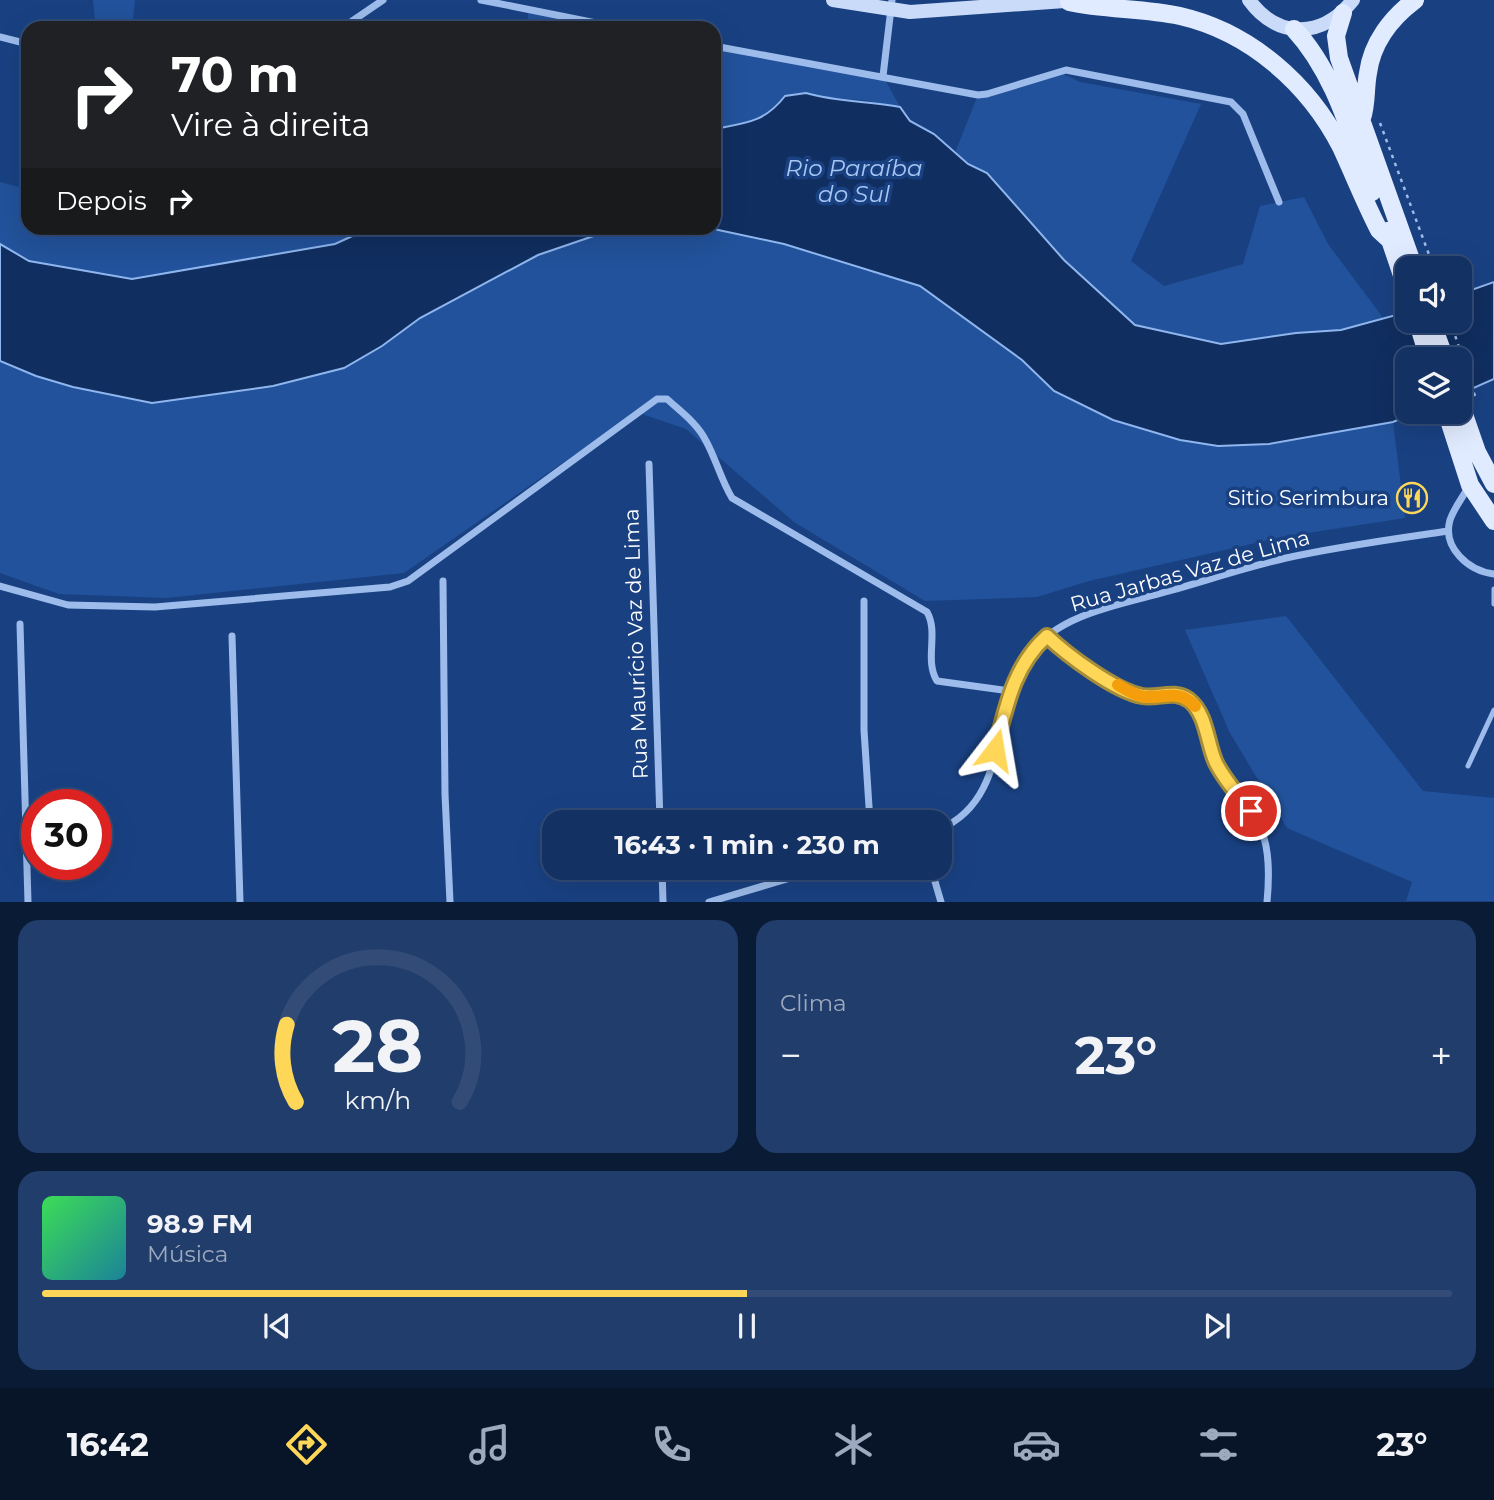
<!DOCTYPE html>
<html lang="pt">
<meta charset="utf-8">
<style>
:root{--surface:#133162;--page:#203d6b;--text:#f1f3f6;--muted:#9da9be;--line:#324c77;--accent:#fed758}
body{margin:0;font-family:Montserrat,sans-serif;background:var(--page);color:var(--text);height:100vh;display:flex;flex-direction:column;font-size:26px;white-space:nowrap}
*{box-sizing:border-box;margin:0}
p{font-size:23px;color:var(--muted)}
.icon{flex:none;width:38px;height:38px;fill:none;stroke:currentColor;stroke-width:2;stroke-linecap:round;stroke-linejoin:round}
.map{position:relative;height:902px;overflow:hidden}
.sheet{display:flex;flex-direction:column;gap:18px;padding:18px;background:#0a1b36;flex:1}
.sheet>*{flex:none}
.guide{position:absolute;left:21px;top:21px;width:700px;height:214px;border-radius:21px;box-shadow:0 7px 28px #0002,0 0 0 2px var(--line);background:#202124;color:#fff;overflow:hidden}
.controls{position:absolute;left:1395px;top:256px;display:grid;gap:14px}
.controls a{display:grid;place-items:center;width:77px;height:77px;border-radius:14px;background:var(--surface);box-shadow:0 7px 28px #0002,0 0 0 2px var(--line);font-size:35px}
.speed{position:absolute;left:21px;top:789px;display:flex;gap:14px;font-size:35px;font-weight:700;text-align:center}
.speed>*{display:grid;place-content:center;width:91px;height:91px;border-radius:50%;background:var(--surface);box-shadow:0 7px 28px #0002,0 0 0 2px var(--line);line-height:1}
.speed .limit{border:10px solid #d22;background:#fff;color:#111}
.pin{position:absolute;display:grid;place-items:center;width:60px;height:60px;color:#fff;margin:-30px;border:4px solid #fff;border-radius:50%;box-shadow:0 2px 7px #0007}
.me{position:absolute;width:77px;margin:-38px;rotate:14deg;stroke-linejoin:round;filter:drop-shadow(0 0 5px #0008)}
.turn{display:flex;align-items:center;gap:24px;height:147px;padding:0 35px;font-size:32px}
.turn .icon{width:91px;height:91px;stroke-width:2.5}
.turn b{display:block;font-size:49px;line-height:60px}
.then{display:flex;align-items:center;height:66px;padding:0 35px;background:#0003;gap:14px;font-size:26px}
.big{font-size:52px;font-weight:700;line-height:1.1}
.sheet .tile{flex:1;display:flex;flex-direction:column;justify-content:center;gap:10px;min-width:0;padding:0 24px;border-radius:21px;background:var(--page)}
.sheet .dial{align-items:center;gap:0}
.dial svg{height:182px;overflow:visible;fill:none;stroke:var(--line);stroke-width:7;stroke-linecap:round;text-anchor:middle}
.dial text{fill:var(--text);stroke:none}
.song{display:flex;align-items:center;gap:21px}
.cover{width:84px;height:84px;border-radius:10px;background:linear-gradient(135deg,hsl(130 70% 55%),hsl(190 70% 35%))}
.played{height:7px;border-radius:4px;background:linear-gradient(90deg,var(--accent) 50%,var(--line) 50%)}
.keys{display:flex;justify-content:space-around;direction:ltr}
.heat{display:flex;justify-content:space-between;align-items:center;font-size:38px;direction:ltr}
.sheet .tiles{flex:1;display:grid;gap:18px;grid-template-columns:1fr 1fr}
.tile:last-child{grid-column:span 2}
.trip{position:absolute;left:542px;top:810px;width:410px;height:70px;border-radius:21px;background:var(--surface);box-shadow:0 7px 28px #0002,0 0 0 2px var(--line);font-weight:700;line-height:70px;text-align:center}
.tabs{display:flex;height:112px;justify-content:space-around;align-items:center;background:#081427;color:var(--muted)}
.tabs .icon{width:49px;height:49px}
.tabs .selected{color:var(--accent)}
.tabs b{font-size:32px;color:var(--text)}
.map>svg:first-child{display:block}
.green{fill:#22529b}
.water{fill:#102e60;stroke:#8fb6ee;stroke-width:2}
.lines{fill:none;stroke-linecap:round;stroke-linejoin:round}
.path{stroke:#9dbceb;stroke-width:2.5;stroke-dasharray:3.5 5;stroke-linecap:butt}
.lane{stroke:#9dbceb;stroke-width:5}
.street{stroke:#9dbceb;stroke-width:7}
.secondary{stroke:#c9dbf8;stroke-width:14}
.primary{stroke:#e1ebff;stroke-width:18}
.route-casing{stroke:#a58c39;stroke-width:18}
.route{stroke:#fed758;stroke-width:12}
.slow{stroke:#f59e0b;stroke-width:12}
.labels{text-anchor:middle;stroke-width:7;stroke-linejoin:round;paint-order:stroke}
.poi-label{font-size:21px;fill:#fff;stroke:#194182;text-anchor:end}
.street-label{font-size:21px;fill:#fff;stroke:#194182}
.water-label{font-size:23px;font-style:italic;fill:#a8c6f3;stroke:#194182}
</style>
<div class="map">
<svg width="1494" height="902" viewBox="0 0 1494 902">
<rect width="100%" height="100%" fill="#194182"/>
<!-- green -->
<path class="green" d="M 93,0 L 135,0 L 132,28 L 96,28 Z
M 528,9 L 621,28 L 528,28 Z
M 714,46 L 883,76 L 900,107 L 863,100 L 825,98 L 806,93 L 785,96 C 764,123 745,123 714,129 Z
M 1057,71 L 1080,82 L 1201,104 L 1131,261 L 1164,286 L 1243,264 L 1260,206 L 1304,197 L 1328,244 L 1384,319 L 1341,330 L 1296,333 L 1221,344 L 1135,325 L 1064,260 L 987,173 L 968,164 L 955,153 L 978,95 Z
M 28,149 L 28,228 L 370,228 L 335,244 L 132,279 L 29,261 L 0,244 L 0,182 L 19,187 Z
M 617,228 L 709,228 L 784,244 L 920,286 L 1022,360 L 1054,391 L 1269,444 L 1393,422 L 1405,518 L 1282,537 L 1089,581 L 1037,597 L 925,601 L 794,522 L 686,429 L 636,412 L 404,573 L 166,598 L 59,594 L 0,573 L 0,361 L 36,376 L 73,387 L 152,403 L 273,386 L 344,368 L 382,346 L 420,318 L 538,255 Z
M 1286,616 L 1423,791 L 1494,798 L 1494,901 L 1406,901 L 1412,882 L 1287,828 L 1230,733 L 1185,630 Z"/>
<!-- water -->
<path class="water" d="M 806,93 C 836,102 869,101 900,107 L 910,121 L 934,134 L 968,164 L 987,173 L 1064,260 L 1135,325 L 1221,344 L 1296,333 L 1341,330 L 1407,312 L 1407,320 L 1460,320 L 1460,294 L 1494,282 L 1494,379 L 1460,394 L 1460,359 L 1407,359 L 1407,411 L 1419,411 L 1393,422 L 1269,444 L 1218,446 L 1180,440 L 1113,420 L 1054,391 L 1022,360 L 920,286 L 784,244 L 709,228 L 714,228 L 714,129 C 745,123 764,123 785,96 Z
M 370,228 L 617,228 L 538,255 L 420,318 L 382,346 L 344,368 L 273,386 L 152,403 L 73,387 L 36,376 L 0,361 L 0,244 L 29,261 L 132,279 L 335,244 Z"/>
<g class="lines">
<!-- path -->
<path class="path" d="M 1380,123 L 1434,268
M 1450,320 L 1475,396"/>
<!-- lane -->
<path class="lane" d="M 1494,589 L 1494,604
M 1468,766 L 1494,710"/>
<!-- street -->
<path class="street" d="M 481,0 L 621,28
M 342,28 L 383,0
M 0,37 L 28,44
M 714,46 L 978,95 L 987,94 L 1066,70 L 1231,102 L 1243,114 L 1279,202
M 883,76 L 892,0
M 649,464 L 660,822
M 1469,486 C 1463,497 1454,508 1450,520 C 1442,548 1469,571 1494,574
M 443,581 L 445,794 L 450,902
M 0,586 L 68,605 L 155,607 L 390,587 L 408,581 L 657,399 L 667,399 C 681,412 698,424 706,441 C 716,459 721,480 732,498 L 927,612 C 939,633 924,660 937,681 L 1010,691
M 864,601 L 864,730 L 870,822
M 20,624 L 28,902
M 232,636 L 240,902
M 1047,636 C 1070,657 1111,689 1141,696 C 1157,700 1172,689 1188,699 C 1207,713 1206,742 1216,762 C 1229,790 1255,808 1264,838 C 1270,858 1269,881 1267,902
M 940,829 C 1011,799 990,708 1031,653 C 1060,613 1124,604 1169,591 C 1208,580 1247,567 1286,558 C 1340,546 1394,539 1448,531
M 662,868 L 663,902
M 931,868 L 941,902
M 709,902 L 824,868"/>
<!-- secondary -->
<path class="secondary" d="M 833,0 L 910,12 L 1079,0
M 1249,0 C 1278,40 1323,38 1353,0"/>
<!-- primary -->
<path class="primary" d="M 1069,2 C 1105,10 1143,8 1180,16 C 1250,32 1309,84 1341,147 C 1354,175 1365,203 1379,230 L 1391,241
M 1343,13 L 1336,36 L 1339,58 L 1414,268
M 1294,29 C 1335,73 1351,136 1372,192
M 1362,118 C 1367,104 1365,88 1368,73 C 1372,43 1391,18 1415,0
M 1387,231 L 1407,290
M 1417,320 L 1429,359
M 1431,320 L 1445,359
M 1460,403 L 1477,452 L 1494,484
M 1446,411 L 1470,485 L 1494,521"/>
</g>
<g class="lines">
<!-- route casing -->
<g class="route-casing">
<path id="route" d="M 995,750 C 1006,708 1013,666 1047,636 C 1067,655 1115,691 1142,696 C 1159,699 1173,689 1189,700 C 1207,714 1207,744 1216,763 C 1225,781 1239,796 1251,811"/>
</g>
<!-- route -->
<use href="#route" class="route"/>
<!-- slow -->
<path class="slow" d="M 1118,685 C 1126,690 1136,696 1145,697 C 1166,698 1179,689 1195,706"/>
</g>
<!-- icons -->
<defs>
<g id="restaurant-ring" transform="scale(1.575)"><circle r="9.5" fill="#194182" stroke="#fed758" stroke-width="1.5"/><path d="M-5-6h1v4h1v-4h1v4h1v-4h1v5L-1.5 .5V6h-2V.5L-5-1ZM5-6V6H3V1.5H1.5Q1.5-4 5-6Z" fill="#fed758"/></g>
</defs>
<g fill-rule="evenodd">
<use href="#restaurant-ring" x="1412" y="498"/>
</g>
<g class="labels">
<!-- poi labels -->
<g class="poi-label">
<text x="1389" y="505">Sitio Serimbura</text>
</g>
<!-- street labels -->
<g class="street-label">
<text transform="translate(1190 571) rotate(-16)" y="7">Rua Jarbas Vaz de Lima</text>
<text transform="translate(636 644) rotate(-92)" y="7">Rua Maurício Vaz de Lima</text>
</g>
<!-- water labels -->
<g class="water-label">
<text x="854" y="176">Rio Paraíba<tspan x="854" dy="26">do Sul</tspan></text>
</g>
</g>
</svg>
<div class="controls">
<a><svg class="icon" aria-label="sound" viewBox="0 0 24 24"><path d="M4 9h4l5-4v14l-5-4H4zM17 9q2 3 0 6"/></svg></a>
<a><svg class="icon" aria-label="layers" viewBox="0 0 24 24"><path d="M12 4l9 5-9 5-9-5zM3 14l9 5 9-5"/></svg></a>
</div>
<div class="speed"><div class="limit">30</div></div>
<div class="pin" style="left:1251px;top:811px;background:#d93025"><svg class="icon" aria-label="arrive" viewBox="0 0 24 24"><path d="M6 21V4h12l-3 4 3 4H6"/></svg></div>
<svg class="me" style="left:995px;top:750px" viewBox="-20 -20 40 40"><path d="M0-17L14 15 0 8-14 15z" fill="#fed758" stroke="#fff" stroke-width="4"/></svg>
<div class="trip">16:43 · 1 min · 230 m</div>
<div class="guide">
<div class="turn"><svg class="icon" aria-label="right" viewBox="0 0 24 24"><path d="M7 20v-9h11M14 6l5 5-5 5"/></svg><div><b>70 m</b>Vire à direita</div></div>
<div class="then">Depois<svg class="icon" aria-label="right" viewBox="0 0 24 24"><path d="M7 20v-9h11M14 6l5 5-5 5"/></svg></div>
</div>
</div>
<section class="sheet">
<div class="tiles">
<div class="tile dial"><svg viewBox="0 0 100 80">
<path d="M14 69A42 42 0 1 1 86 69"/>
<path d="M14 69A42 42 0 0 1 10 35" stroke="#fed758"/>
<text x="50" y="56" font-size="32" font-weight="700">28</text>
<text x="50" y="72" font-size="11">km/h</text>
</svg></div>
<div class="tile"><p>Clima</p>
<div class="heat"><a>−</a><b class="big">23°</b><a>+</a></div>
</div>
<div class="tile">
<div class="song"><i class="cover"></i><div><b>98.9 FM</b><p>Música</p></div></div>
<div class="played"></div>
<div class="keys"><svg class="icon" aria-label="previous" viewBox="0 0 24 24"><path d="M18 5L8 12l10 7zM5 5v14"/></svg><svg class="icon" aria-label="pause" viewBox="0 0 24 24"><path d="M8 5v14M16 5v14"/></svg><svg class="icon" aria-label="next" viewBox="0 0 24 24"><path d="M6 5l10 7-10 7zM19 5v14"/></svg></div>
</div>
</div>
</section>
<nav class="tabs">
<b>16:42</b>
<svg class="icon selected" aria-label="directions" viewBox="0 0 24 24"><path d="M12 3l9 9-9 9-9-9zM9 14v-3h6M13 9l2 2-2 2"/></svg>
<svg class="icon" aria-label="music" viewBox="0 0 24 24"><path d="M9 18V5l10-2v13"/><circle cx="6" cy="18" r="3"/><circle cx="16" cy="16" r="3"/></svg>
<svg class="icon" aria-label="phone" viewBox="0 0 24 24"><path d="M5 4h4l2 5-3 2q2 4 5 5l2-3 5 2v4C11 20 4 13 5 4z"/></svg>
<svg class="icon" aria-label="climate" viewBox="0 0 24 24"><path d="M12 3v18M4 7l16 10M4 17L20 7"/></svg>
<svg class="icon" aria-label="car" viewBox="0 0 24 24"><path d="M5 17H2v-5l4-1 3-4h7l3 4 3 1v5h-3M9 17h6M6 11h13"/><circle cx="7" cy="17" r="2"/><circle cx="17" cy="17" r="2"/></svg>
<svg class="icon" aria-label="filters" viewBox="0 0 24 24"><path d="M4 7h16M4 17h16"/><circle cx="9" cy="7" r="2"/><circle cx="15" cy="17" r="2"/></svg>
<b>23°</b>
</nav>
